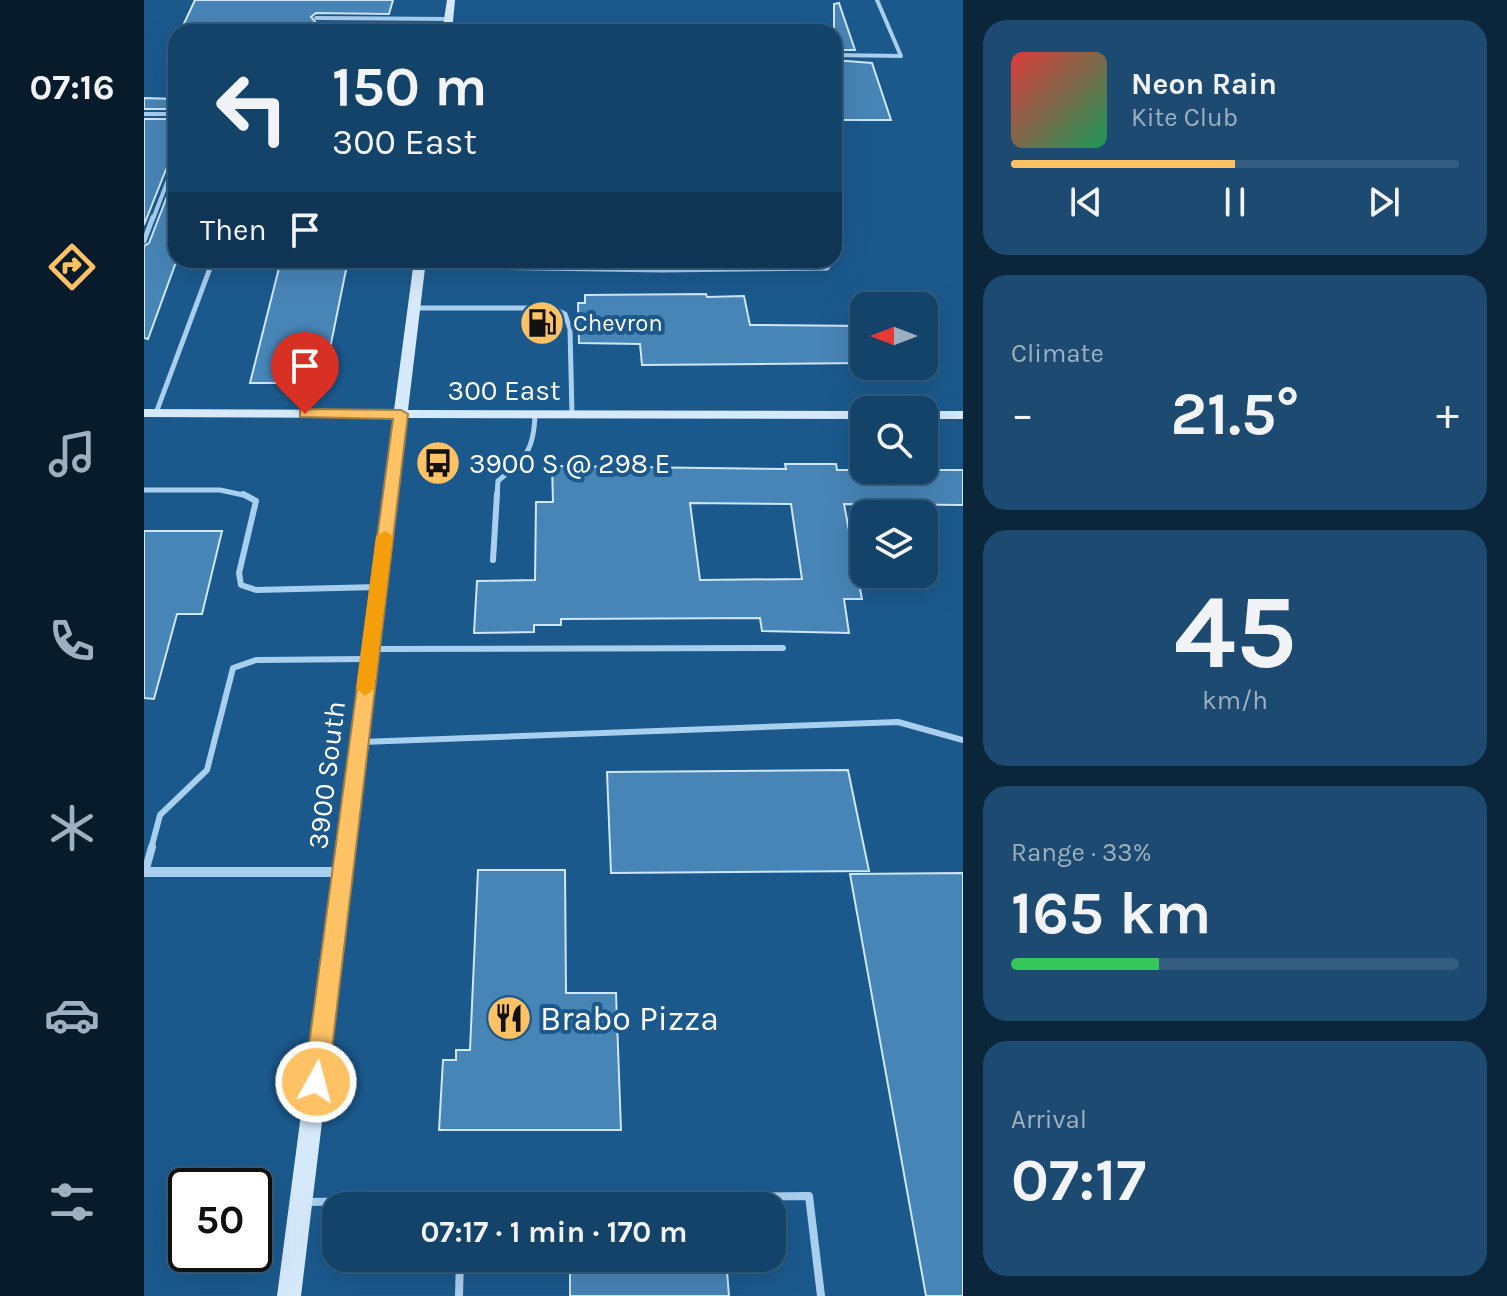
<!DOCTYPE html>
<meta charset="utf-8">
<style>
:root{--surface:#14436a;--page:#1d4a70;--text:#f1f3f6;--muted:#9db0c1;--line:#335c7e;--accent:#fec265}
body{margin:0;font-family:Karla,sans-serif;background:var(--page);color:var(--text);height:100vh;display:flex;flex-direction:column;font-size:30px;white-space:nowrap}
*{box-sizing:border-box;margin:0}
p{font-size:26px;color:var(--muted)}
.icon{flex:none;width:44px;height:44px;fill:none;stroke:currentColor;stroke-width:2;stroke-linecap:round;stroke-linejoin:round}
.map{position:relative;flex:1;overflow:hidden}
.details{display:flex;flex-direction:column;gap:20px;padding:20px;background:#0b253a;width:544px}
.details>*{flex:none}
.top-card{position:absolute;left:24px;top:24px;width:674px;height:244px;border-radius:24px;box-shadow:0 8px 32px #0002,0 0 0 2px var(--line);background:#14436a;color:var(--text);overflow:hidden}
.needle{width:52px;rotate:270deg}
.buttons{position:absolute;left:706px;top:292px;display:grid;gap:16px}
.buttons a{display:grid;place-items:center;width:88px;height:88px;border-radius:16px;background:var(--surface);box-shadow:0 8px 32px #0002,0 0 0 2px var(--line);font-size:40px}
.speed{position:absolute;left:24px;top:1168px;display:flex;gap:16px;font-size:40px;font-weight:700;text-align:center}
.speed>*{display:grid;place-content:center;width:104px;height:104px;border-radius:50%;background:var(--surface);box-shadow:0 8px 32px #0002,0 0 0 2px var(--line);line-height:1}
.speed .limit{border:4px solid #111;border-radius:12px;background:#fff;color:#111}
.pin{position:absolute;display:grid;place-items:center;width:68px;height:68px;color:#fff;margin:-82px -34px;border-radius:50% 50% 50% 0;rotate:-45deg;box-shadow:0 0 8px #0007}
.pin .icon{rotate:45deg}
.me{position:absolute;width:88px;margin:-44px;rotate:7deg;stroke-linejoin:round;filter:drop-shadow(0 0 6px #0008)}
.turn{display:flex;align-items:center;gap:28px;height:168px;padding:0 32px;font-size:36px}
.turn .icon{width:104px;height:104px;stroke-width:2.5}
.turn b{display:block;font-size:56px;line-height:68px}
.then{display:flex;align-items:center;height:76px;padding:0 32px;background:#0003;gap:16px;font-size:30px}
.big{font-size:60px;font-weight:700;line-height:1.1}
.details .card{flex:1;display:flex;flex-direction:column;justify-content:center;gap:12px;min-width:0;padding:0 28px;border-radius:24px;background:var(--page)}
.details .dial{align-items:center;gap:0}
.dial b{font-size:104px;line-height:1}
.song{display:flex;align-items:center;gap:24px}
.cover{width:96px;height:96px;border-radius:12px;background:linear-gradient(135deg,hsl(0 70% 55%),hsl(150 70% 35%))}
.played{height:8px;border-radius:4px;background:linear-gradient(90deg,var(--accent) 50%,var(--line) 50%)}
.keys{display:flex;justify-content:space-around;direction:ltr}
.heat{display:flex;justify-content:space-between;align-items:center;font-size:44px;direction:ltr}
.charge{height:12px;border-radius:6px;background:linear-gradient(90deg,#34c759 33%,var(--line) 0)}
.trip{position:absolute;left:178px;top:1192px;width:464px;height:80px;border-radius:24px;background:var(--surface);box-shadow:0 8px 32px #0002,0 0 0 2px var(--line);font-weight:700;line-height:80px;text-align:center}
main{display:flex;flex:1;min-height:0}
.dock{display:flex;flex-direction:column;width:144px;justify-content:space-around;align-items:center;background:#081b2a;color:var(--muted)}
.dock .icon{width:56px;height:56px}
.dock .active{color:var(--accent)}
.dock b{font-size:36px;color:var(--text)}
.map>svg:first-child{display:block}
.building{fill:#4885b7;stroke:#cee6fa;stroke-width:2;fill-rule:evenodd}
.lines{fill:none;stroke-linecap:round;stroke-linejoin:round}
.lane-far3{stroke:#a8cfed;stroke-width:4}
.lane-far2{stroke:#a8cfed;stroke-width:5}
.lane-far1{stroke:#a8cfed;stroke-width:6}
.lane{stroke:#a8cfed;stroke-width:8}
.street{stroke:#a8cfed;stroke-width:10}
.secondary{fill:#d5e9fa;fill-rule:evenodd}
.route{fill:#fec265;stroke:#a57e42;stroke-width:2}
.slow{fill:#f59e0b}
.labels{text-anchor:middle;stroke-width:8;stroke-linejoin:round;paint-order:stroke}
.far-poi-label{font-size:24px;fill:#fff;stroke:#1b598d;text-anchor:start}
.street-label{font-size:28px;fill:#fff;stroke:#1b598d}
.poi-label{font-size:28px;fill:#fff;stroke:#1b598d;text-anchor:start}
.near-poi-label{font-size:34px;fill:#fff;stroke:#1b598d;text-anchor:start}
</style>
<main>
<nav class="dock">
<b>07:16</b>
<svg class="icon active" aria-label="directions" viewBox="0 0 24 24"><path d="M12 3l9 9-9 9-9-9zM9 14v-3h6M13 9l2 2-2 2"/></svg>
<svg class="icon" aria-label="music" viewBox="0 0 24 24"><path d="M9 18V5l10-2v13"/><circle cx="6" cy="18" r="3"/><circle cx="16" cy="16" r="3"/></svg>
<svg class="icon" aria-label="phone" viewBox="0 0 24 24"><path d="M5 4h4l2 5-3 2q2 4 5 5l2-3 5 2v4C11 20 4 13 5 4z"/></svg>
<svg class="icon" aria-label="climate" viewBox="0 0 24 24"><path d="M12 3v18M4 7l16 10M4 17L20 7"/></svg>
<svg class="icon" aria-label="car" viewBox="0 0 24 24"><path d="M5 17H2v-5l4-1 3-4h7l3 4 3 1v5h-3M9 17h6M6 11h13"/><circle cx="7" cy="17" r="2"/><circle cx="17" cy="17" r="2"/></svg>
<svg class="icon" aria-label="filters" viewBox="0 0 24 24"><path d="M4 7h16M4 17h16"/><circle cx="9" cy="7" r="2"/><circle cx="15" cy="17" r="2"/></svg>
</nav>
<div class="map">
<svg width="819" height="1296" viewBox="0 0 819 1296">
<rect width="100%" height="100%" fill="#1b598d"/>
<!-- building -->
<path class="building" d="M 51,0 L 249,0 L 245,14 L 172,13 L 167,17 L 172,23 L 241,24 L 239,32 L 36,32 Z
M 695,3 L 711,50 L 690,50 L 690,4 Z
M 690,60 L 728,63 L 747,120 L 690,120 Z
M 0,98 L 32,99 L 32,109 L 0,109 Z
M 0,119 L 32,119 L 32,154 L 27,157 L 0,225 Z
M 32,173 L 32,262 L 4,339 L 0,338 L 0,246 L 5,243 Z
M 137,260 L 204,260 L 179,383 L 106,383 Z
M 562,294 L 563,297 L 600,296 L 606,325 L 720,326 L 720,363 L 498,365 L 496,344 L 435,343 L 434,303 L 441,303 L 441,295 Z
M 641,464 L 692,464 L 693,470 L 819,470 L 819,505 L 700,504 L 718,599 L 700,599 L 705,633 L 618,631 L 616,618 L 417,619 L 417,625 L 390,625 L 390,632 L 330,633 L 333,581 L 391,580 L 392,502 L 409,502 L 408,466 L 642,469 ZM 546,503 L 647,504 L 658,579 L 556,580 Z
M 0,531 L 78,531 L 58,614 L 33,614 L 10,699 L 0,698 Z
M 704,770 L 725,871 L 467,873 L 463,772 Z
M 334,870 L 421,870 L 422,993 L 472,993 L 477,1130 L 295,1130 L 299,1060 L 312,1060 L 312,1050 L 326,1050 Z
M 819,873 L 819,1296 L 782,1296 L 706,874 Z
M 426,1258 L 582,1258 L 585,1296 L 426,1296 Z"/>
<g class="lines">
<!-- lane-far3 -->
<path class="lane-far3" d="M 172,18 L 305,19
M 690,55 L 757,56 L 733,0
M 0,114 L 32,114
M 9,219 L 32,159"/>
<!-- lane-far2 -->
<path class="lane-far2" d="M 0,241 L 9,217
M 275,266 L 517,270 L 683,268 L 688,260
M 270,308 L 408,308 L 421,314 L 426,329 L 428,414
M 12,413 L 69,260
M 0,490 L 76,490 L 104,496
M 353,496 L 354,481 C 382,457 390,451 391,414"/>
<!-- lane-far1 -->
<path class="lane-far1" d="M 99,494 L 112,501 L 95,573 L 97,585 L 112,590 L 234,587
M 349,560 L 353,494
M 230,649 L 639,648
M 218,742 L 754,722 L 819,740
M 7,849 L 16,815 L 63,770 L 89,668 L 112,660 L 222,659"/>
<!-- lane -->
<path class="lane" d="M 1,872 L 8,847
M 161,1202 L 665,1196 L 677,1296
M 315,1296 L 316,1258"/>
<!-- street -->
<path class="street" d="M 0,872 L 198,872"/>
<!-- secondary -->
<path class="secondary" d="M 303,0 L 311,0 L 308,32 L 298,32 Z
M 270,260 L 282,260 L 264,410 L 720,411 L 720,419 L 263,418 L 157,1296 L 133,1296 L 249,418 L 0,417 L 0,409 L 250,410 Z
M 780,411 L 819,411 L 819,419 L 780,419 Z"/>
</g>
<!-- route -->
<path class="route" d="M 161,409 L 257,410 L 264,414 L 184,1082 L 180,1089 L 172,1092 L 164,1089 L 160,1082 L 249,419 L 156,417 L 156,410 Z"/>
<!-- slow -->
<path class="slow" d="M 241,531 L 249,536 L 230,689 L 221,696 L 212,689 L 232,536 Z"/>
<!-- icons -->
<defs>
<g id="fuel-disc" transform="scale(2.3)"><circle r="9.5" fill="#fec265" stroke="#1b598d"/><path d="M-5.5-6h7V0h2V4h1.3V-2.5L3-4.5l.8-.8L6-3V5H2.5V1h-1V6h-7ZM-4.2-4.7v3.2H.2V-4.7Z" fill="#111"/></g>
<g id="bus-disc" transform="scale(2.3)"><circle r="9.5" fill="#fec265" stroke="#1b598d"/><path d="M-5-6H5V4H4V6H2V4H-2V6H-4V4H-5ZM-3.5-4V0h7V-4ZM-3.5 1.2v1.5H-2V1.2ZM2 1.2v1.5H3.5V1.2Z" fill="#111"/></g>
<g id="restaurant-disc" transform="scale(2.3)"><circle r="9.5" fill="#fec265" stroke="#1b598d"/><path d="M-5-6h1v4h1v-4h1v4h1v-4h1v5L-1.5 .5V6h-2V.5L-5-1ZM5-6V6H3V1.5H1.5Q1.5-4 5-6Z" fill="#111"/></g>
</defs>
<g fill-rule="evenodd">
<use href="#fuel-disc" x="398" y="323"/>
<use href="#bus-disc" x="294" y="463"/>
<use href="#restaurant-disc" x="365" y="1018"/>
</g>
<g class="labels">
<!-- far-poi labels -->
<g class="far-poi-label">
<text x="429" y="331">Chevron</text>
</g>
<!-- street labels -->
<g class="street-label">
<text x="360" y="400">300 East</text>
<text transform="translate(182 775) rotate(-83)" y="10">3900 South</text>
</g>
<!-- poi labels -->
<g class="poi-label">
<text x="325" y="473">3900 S @ 298 E</text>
</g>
<!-- near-poi labels -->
<g class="near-poi-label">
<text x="396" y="1030">Brabo Pizza</text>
</g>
</g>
</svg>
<div class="buttons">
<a><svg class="needle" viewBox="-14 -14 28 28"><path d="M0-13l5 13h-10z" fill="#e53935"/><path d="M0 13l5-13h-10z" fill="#9db0c1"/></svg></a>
<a><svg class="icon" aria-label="search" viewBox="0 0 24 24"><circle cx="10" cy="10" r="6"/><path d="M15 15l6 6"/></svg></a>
<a><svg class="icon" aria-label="layers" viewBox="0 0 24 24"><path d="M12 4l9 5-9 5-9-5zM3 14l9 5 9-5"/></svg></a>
</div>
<div class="speed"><div class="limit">50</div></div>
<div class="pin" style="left:161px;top:414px;background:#d93025"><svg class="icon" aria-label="arrive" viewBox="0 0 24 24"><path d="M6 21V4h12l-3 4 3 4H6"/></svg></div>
<svg class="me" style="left:172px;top:1082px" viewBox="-20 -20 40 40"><circle r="17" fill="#fec265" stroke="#fff" stroke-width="3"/><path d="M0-11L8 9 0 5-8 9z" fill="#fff"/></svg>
<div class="trip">07:17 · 1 min · 170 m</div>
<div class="top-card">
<div class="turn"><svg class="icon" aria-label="left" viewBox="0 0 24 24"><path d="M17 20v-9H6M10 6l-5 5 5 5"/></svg><div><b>150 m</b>300 East</div></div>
<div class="then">Then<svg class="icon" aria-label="arrive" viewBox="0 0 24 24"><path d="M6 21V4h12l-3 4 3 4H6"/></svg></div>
</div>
</div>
<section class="details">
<div class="card">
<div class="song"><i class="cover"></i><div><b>Neon Rain</b><p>Kite Club</p></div></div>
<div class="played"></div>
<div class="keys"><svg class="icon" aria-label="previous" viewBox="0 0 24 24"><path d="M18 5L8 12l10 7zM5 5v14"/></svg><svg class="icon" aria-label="pause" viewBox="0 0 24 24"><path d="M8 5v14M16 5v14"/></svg><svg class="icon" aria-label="next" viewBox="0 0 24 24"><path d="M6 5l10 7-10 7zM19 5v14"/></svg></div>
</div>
<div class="card"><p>Climate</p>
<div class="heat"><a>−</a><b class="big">21.5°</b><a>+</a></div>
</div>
<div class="card dial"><b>45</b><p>km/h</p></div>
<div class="card"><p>Range · 33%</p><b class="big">165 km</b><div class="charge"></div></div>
<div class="card"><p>Arrival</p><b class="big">07:17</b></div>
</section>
</main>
